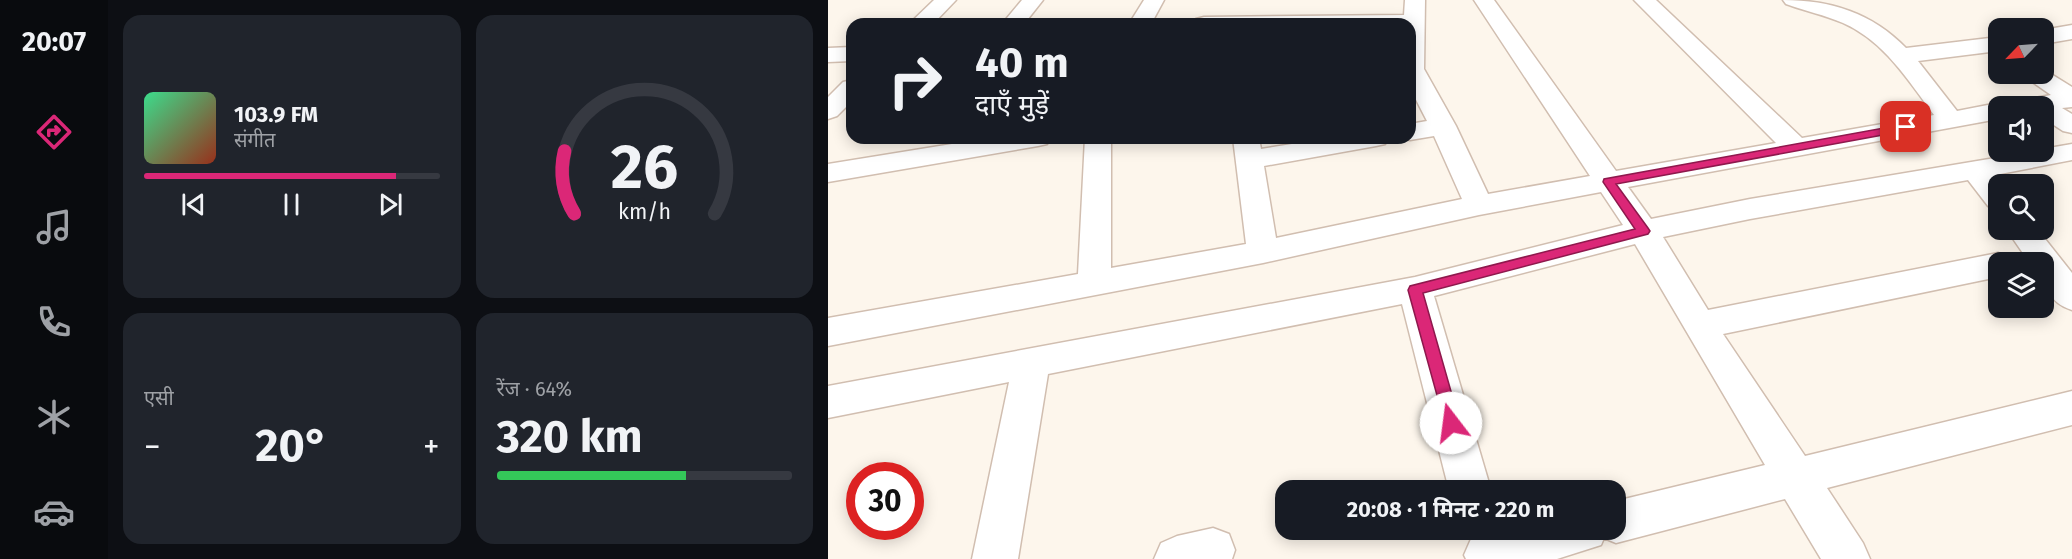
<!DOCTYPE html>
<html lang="hi">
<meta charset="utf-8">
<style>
:root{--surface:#171b24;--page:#20242c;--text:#f1f3f6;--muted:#9ea1a6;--line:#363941;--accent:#db2777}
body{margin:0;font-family:"Fira Sans","Noto Sans Devanagari",sans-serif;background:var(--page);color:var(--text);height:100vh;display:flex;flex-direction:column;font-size:22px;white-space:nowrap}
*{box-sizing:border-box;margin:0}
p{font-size:20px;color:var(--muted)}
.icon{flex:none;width:33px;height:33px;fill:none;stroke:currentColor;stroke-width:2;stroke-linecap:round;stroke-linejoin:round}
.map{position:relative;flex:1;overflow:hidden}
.drawer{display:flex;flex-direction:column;gap:15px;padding:15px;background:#0d0f14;width:720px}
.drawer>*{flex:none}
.hud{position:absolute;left:18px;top:18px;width:570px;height:126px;border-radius:18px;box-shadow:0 3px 15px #0003;background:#171b24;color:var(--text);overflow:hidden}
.needle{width:39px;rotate:245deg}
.fabs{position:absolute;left:1160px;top:18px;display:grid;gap:12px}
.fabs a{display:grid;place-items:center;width:66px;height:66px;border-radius:12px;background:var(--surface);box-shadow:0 3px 15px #0003;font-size:30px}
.speed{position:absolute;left:18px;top:462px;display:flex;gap:12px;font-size:30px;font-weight:700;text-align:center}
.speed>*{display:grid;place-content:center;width:78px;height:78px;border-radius:50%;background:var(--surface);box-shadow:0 3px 15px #0003;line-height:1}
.speed .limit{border:9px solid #d22;background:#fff;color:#111}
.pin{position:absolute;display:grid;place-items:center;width:51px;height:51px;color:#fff;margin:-26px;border-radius:12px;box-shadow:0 3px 9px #0006}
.me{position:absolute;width:66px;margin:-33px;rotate:345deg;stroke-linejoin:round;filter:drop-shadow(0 0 4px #0008)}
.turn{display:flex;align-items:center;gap:21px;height:126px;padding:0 30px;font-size:27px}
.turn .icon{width:78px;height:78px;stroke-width:2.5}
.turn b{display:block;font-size:42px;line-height:51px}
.big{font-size:45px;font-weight:700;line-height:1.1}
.drawer .card{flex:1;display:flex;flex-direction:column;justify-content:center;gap:9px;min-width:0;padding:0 21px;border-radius:18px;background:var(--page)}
.drawer .dial{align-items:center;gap:0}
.dial svg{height:156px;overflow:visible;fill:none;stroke:var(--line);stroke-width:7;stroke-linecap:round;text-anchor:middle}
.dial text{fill:var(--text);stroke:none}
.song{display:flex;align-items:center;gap:18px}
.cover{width:72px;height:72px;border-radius:9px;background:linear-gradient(135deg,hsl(150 70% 55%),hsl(10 70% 35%))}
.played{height:6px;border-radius:3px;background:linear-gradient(90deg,var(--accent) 85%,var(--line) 85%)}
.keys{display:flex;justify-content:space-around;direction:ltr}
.heat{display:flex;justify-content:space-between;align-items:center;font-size:33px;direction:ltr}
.charge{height:9px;border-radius:4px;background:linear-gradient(90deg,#34c759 64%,var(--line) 0)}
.drawer .tiles{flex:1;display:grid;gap:15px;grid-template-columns:repeat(2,1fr)}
.trip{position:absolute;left:447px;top:480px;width:351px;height:60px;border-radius:18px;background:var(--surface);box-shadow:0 3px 15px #0003;font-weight:700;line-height:60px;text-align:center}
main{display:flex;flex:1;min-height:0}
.tab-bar{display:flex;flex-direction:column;width:108px;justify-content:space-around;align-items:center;background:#090b0e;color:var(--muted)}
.tab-bar .icon{width:42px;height:42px}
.tab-bar .on{color:var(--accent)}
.tab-bar b{font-size:27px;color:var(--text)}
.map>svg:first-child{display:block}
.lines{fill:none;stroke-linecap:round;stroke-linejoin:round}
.minor-casing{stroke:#d1beb0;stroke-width:3}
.minor{fill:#fff;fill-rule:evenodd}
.route{fill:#db2777;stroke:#8e194d;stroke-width:1.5}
</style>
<main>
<nav class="tab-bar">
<b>20:07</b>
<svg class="icon on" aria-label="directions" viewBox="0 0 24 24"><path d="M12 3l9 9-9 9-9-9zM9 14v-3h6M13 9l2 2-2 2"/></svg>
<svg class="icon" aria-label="music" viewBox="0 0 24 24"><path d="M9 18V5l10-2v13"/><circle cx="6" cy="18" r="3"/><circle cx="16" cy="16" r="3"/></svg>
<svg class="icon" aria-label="phone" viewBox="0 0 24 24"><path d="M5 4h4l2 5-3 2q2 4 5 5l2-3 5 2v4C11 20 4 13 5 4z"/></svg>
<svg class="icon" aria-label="climate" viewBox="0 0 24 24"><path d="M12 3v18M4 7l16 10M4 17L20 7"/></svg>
<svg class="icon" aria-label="car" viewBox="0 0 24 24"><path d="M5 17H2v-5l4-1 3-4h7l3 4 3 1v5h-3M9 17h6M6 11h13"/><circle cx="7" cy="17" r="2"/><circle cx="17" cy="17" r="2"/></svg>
</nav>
<section class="drawer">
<div class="tiles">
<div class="card">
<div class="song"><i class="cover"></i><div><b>103.9 FM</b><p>संगीत</p></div></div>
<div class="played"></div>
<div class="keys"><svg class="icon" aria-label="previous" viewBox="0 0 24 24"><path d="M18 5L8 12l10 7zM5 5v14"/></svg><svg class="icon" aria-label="pause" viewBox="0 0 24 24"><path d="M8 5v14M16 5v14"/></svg><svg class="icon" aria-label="next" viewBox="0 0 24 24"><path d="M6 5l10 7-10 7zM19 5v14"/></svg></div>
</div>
<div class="card dial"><svg viewBox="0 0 100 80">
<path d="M14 69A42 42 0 1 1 86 69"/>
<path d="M14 69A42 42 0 0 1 9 37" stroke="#db2777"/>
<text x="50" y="56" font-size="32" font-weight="700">26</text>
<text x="50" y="72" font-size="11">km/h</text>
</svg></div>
<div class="card"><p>एसी</p>
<div class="heat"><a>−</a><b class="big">20°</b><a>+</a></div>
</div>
<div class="card"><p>रेंज · 64%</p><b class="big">320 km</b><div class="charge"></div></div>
</div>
</section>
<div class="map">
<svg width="1244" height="559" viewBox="0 0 1244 559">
<rect width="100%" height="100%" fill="#fdf6ec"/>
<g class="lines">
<!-- minor casing -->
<g class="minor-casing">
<path id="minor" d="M 106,0 L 128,0 L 105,24 L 81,24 Z
M 194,0 L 215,0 L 196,24 L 174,24 Z
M 316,0 L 336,0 L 323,24 L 301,24 Z
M 577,0 L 597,0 L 596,69 L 628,126 L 660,194 L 762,176 L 646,0 L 666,0 L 788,171 L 948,143 L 806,0 L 828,0 L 974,138 L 1106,115 C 1080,80 1056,41 1015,23 C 997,15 977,11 958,4 L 955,0 C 1003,0 1044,13 1078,48 L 1170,37 L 1170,51 L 1090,61 L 1129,111 L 1170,103 L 1179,106 L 1170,106 L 1170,119 L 800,187 L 823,219 L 922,199 L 1203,152 L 1215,152 L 1215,149 L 1244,144 L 1244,160 L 1167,175 L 1174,184 L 1170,184 L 1170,209 L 1160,206 L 1140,180 L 922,219 L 835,237 L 880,310 L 1170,253 L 1181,257 L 1185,262 L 1170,262 L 1170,277 L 895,334 L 977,456 L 1244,391 L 1244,425 L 999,488 L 1035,543 L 1042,559 L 993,559 L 957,499 L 788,543 L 776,538 L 773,545 L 729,559 L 638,559 L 636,555 L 643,539 L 671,530 L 788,530 L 788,501 L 937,465 L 807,244 L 606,296 L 663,490 L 621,490 L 574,304 L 220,374 L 190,559 L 144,559 L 181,382 L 0,418 L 0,386 L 587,277 L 795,225 L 773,192 L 651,215 L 435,263 L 0,346 L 0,318 L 250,274 L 257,138 L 283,138 L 283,268 L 418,244 L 405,138 L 431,138 L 433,149 L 501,138 L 561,138 L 557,144 L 548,146 L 436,166 L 448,238 L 634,199 L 606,136 L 582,140 L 574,138 L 582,138 L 582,124 L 599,121 L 582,88 L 582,24 L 365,24 L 368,19 L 376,17 L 576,15 Z
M 1244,25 L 1244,39 L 1215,44 L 1215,30 Z
M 24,47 L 24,61 L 0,62 L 0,48 Z
M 1215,69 L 1244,87 L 1244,107 L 1234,108 L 1244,114 L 1244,133 L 1235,131 L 1215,118 L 1215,106 L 1186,106 L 1190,101 L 1223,95 L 1200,79 L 1196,74 L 1215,74 Z
M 24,80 L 24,101 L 9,116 L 0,119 L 0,97 L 15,82 Z
M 161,138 L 223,138 L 219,144 L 210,146 L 0,182 L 0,164 Z
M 1179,230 L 1210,230 L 1244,273 L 1244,310 C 1221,303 1215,285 1215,262 L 1201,262 Z
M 385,528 L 401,534 L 407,550 L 404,559 L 326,559 L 333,543 L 349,536 Z"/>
</g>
<!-- minor -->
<use href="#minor" class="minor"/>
</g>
<!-- route -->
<path class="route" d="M 1078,124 L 1084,127 L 1082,130 L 788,184 L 820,228 L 822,231 L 820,234 L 595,293 L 632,423 L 629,428 L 623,431 L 618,428 L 580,290 L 582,286 L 807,229 L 775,182 L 776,179 Z"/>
</svg>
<div class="fabs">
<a><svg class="needle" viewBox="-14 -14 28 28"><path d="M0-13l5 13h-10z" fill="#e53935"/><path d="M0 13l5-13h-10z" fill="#9ea1a6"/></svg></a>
<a><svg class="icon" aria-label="sound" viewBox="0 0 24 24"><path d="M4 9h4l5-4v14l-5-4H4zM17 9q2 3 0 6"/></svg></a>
<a><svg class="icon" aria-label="search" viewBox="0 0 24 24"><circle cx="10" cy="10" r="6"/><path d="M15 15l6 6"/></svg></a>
<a><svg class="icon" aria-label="layers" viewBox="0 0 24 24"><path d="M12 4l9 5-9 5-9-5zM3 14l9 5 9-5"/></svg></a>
</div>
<div class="speed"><div class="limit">30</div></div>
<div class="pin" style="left:1078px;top:127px;background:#d93025"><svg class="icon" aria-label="arrive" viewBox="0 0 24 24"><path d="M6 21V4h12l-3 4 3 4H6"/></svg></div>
<svg class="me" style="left:623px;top:423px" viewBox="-20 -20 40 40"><circle r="19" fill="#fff"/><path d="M0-13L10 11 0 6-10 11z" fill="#db2777"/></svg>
<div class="trip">20:08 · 1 मिनट · 220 m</div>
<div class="hud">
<div class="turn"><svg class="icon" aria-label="right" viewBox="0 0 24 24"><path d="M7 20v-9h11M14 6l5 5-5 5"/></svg><div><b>40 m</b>दाएँ मुड़ें</div></div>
</div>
</div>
</main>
